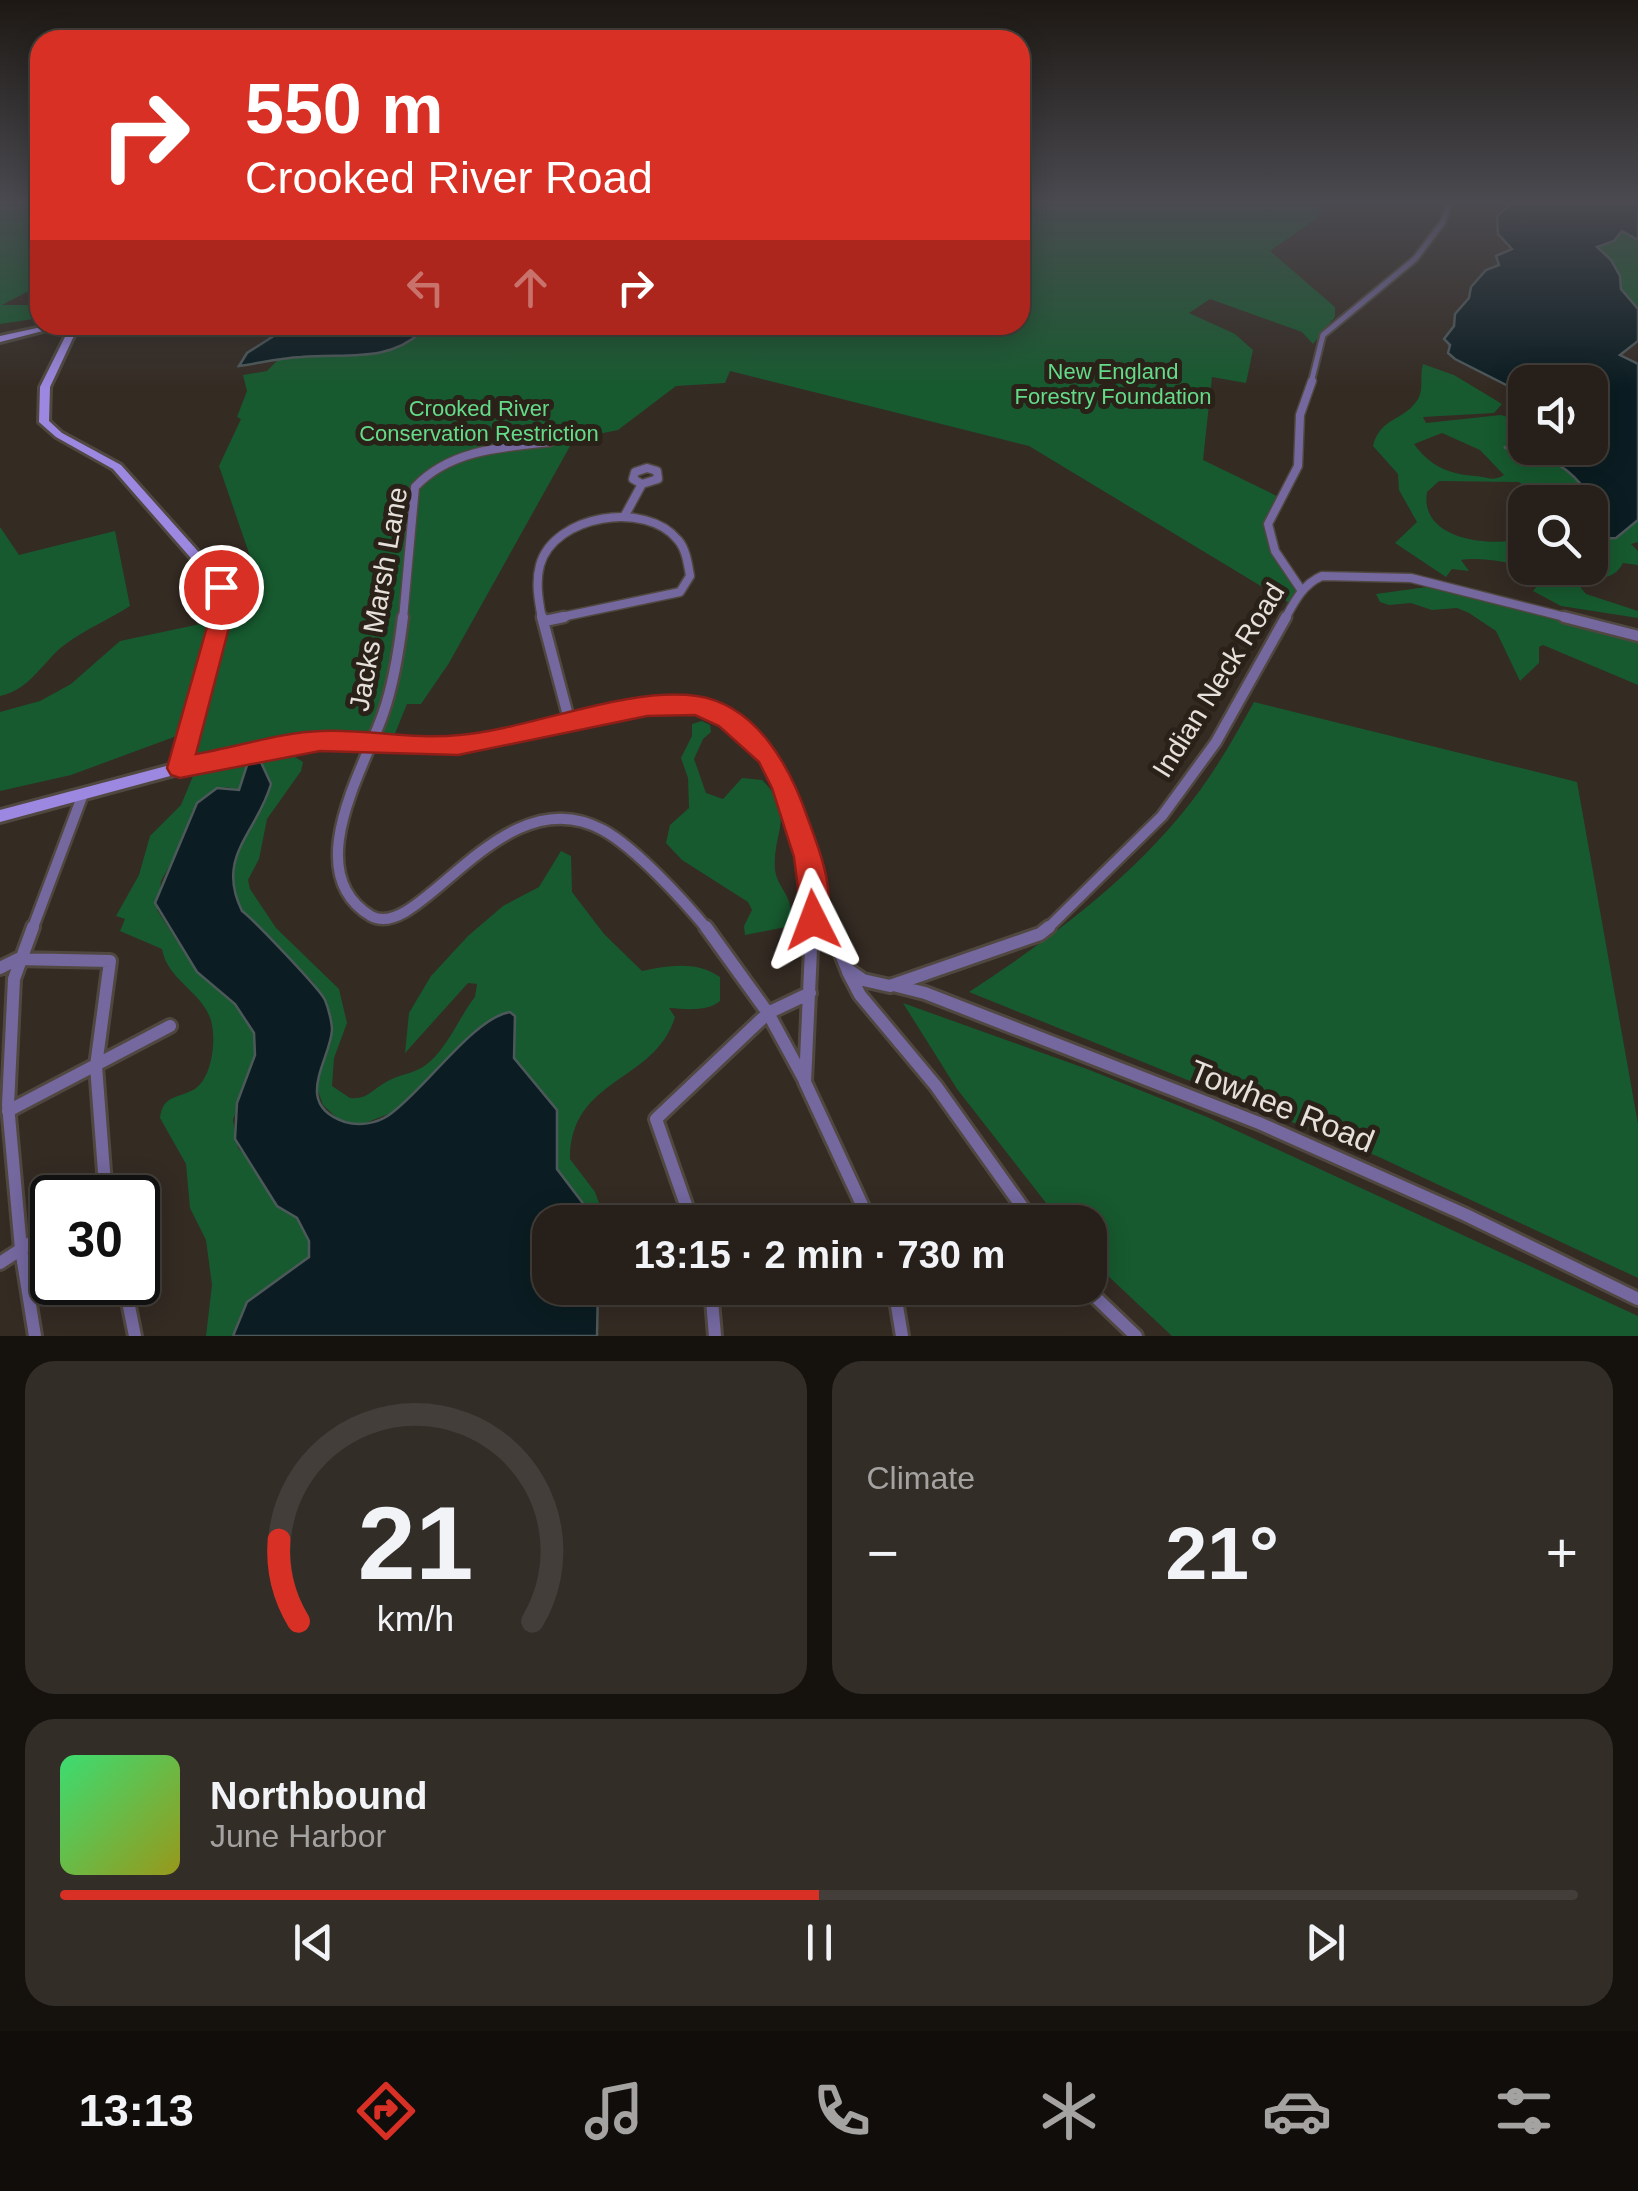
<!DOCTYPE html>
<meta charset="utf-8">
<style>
:root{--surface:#27201a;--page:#332d27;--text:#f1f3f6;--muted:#a4a3a2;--line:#433e39;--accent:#d93025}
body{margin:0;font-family:Helvetica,sans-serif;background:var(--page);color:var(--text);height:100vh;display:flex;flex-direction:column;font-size:38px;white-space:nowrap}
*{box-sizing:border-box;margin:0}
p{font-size:32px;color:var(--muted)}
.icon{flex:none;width:55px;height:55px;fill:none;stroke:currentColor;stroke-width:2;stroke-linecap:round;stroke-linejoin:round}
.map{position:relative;height:1336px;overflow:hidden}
.drawer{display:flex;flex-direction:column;gap:25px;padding:25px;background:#15120e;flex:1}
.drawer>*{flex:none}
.hud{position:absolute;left:30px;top:30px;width:1000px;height:305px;border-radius:30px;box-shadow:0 5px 25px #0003,0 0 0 2px var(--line);background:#d93025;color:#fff;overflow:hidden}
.tools{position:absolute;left:1508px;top:365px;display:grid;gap:20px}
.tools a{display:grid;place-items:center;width:100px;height:100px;border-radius:20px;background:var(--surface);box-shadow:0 5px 25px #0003,0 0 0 2px var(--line);font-size:50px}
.speed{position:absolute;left:30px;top:1175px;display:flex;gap:20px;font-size:50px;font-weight:700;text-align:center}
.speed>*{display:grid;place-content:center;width:130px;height:130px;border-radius:50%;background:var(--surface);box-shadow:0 5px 25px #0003,0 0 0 2px var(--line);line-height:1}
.speed .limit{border:5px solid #111;border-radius:15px;background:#fff;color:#111}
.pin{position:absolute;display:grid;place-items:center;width:85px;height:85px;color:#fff;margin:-42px;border:5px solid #fff;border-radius:50%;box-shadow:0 2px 10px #0007}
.me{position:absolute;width:110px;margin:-55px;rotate:357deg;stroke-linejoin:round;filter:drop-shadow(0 0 8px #0008)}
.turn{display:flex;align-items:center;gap:35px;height:210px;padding:0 50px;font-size:45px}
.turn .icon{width:130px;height:130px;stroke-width:2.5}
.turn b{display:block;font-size:70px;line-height:85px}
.lanes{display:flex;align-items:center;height:95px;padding:0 50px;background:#0003;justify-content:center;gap:50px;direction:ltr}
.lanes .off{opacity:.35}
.big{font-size:75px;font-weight:700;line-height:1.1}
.drawer .widget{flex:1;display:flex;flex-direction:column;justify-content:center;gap:15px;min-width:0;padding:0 35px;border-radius:30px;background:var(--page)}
.drawer .dial{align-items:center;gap:0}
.dial svg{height:260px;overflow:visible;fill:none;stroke:var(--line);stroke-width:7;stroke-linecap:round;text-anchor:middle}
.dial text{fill:var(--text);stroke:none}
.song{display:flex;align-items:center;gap:30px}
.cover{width:120px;height:120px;border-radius:15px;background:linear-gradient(135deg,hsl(140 70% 55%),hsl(60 70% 35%))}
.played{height:10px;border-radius:5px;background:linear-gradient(90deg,var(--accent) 50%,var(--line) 50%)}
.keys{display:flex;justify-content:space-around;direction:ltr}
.heat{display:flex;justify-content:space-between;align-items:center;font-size:55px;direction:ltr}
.drawer .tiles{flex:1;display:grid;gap:25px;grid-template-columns:1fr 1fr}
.widget:last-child{grid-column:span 2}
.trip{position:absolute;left:532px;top:1205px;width:575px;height:100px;border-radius:30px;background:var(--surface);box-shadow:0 5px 25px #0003,0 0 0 2px var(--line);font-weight:700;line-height:100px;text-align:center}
.menu{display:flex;height:160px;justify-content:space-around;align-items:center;background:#100d0a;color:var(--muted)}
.menu .icon{width:70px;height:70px}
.menu .selected{color:var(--accent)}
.menu b{font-size:45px;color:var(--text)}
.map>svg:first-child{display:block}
.green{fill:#175a2f;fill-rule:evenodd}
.water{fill:#0b1d22;stroke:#4d585a;stroke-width:2.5}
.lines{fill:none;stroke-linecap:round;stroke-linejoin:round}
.street-far3-casing{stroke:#504840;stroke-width:9}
.street-far2-casing{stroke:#504840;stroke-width:11}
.street-far1-casing{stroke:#504840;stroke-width:15}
.street-casing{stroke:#504840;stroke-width:18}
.secondary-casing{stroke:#504840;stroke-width:6}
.street-far3{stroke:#74689f;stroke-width:5}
.street-far2{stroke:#74689f;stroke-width:8}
.street-far1{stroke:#74689f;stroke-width:10}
.street{stroke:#74689f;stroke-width:12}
.secondary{fill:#9c88e0;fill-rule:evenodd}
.route{fill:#d93025;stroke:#8d1f18;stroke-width:2.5}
.labels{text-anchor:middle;stroke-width:10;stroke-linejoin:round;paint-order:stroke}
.far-park-label{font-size:22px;fill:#64db89;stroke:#2a2119}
.street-label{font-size:28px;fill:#e6e0db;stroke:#2a2119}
.near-street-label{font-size:32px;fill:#e6e0db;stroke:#2a2119}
</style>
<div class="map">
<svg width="1638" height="1336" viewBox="0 0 1638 1336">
<rect width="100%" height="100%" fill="#342b23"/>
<!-- green -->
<path class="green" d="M 0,202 L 40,202 L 40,285 L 2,305 L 40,305 L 40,318 L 0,324 Z
M 1020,202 L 1322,202 L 1316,219 L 1270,251 L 1335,307 L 1335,317 L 1313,344 L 1302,332 L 1210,299 L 1189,313 L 1235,334 L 1253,350 L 1246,383 L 1212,377 L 1203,460 L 1281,498 L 1266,527 L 1266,535 L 1296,591 L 1289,603 L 1029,446 L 730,371 L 725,383 L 676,386 L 618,430 L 574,439 L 449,663 L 421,704 L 407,704 L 394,736 C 326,729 262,743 194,756 L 232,591 L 261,588 L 219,466 L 241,419 L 237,417 L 247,391 L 243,375 L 267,371 L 294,343 L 303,325 L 1020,325 Z
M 1622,231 L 1638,240 L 1638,309 C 1617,292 1620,266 1597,248 L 1614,241 Z
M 1423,364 L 1454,375 L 1502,404 L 1494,413 L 1423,417 L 1426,423 L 1501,415 L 1525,422 L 1525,448 L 1560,448 L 1547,453 L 1505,446 C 1519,458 1533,455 1550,461 C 1573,469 1596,499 1604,521 L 1590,534 L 1590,502 L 1545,502 L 1519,482 L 1439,481 L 1427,492 C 1419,540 1491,548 1525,538 L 1525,568 L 1590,568 L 1590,539 L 1611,539 L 1638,520 L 1638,542 L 1631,544 L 1638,551 L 1638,565 L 1623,563 C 1613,583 1594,576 1576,582 L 1586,594 L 1638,611 L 1638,618 L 1561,606 L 1533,591 L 1542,580 C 1528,563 1483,556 1461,560 L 1469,571 L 1452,569 L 1446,577 L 1395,543 L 1417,522 L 1399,490 L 1398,474 L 1373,446 C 1380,418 1402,421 1416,402 C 1425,391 1419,376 1423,364 ZM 1442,433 L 1480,450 L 1504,475 C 1493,482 1488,477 1475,476 C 1448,474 1430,466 1414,444 Z
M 0,527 L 19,555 L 115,531 L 130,606 C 110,619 86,629 67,643 C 43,660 32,689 0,696 Z
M 1441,585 L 1638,639 L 1638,685 L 1543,645 L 1539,647 L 1539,663 L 1520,681 L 1496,631 L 1469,613 L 1457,608 L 1432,610 L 1411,603 L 1389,605 L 1380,602 L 1376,594 Z
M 210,622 L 182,734 L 71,775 L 0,791 L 0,712 L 40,701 L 71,684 L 120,641 Z
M 1254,702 L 1577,782 L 1638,1124 L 1638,1278 L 1379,1157 L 969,992 C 1059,933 1149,866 1210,776 C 1226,752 1240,727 1254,702 Z
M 702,721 L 710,725 L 711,732 L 703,739 L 694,759 L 706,793 L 723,799 L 742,778 L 762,780 C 797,814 772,832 775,869 C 777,891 800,899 786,927 L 745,935 L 744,926 L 752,910 L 748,902 L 682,860 L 666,843 L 670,825 L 689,808 L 688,778 L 681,758 L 692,736 L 692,724 Z
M 292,755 L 303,762 L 301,771 L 267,819 L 259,859 L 248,880 L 250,889 L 276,928 L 339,989 L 347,1023 L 334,1058 L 332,1086 L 350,1098 C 367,1100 372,1090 386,1082 C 397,1075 412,1074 423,1067 C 447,1051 458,1018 475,997 L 477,984 L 468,983 L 405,1053 L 409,1013 L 431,976 L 468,936 L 503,906 L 539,887 L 561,851 L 571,856 L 572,892 L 604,934 L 642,971 C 670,965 697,961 720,977 L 720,1001 C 707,1012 686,1009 669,1008 L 675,1017 C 655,1083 570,1077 570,1159 L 595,1192 L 606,1222 L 587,1222 L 585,1206 L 557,1169 L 558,1132 L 514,1058 L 515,1017 L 481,1027 L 432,1079 L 391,1113 L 360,1125 L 338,1119 L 323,1105 L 315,1083 L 327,1049 L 314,983 L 242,911 C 225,876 237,854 253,822 C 260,807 261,775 259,758 Z
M 248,762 L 240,790 L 226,787 L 192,811 L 186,836 L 161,881 L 157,910 L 197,972 L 235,1004 L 254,1033 L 255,1055 L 233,1120 L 238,1148 L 248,1158 L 277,1206 L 297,1218 L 309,1241 L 309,1257 C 273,1289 251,1285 233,1336 L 206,1336 L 212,1285 L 206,1240 L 190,1208 L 186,1164 L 160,1118 C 163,1095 176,1099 193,1090 C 211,1081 216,1044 212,1025 C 207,994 167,981 162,949 L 120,931 L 125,919 L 116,916 L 139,875 L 150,836 L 181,805 L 193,776 Z
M 903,1003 L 1087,1069 L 1207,1117 L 1638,1316 L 1638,1336 L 1172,1336 L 1090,1259 L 1090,1222 L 1061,1222 L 957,1089 Z"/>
<!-- water -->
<path class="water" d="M 1513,202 L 1638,202 L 1638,240 L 1622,231 L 1614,241 L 1597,247 L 1611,260 L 1620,276 L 1621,289 L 1638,309 L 1638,341 L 1620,355 L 1638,364 L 1638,520 L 1616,538 L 1590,539 L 1604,521 C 1596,500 1573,469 1550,461 C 1534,456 1519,457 1504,447 L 1547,453 L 1560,448 L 1590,448 L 1590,382 L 1525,382 L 1525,422 L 1511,417 L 1521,411 L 1518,391 L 1455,359 L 1448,353 L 1450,345 L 1444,339 L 1454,326 L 1455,314 L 1469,298 L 1471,287 L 1486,270 L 1499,265 L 1496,256 L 1512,249 L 1498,234 L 1497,216 Z
M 291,325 L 421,325 L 421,332 C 388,363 344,353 301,357 C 280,358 260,363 239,366 L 247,353 Z
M 259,758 L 271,784 C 257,833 215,856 242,911 C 253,919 320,989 325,1000 C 328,1007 332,1022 332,1030 C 330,1061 292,1104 345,1122 C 359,1126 376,1124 389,1115 C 424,1091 473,1018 510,1012 L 515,1016 L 514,1058 L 557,1110 L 557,1169 L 585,1206 L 587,1222 L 550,1222 L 550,1288 L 598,1288 L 597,1336 L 233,1336 L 247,1302 L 309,1257 L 309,1241 L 297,1218 L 277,1206 L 235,1139 L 237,1103 L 255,1055 L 254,1033 L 235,1004 L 197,972 L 155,903 L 197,803 L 217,788 L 239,790 L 248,762 Z"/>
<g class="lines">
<!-- street-far3 casing -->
<g class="street-far3-casing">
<path id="street-far3" d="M 1311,383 L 1323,335 L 1415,259 L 1443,222 L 1450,202"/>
</g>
<!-- street-far2 casing -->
<g class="street-far2-casing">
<path id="street-far2" d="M 647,468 L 657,471 L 658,479 L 642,484 L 633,479 L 635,472 Z
M 624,517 L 642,484
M 1302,591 L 1275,551 L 1268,524 L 1298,466 L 1300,415 L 1312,381
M 403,619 L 415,487 C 450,450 502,447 550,442
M 542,619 C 539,602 535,583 540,565 C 554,515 646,500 678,540 C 686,549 688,564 690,576 L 680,592 L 552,619
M 1285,619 C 1294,602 1303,584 1322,576 L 1411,578 L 1573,619"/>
</g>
<!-- street-far1 casing -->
<g class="street-far1-casing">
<path id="street-far1" d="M 403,617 C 399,650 394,683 383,714 C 364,769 299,873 371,916 C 420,944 501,774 603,830 C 636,848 684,901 708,930
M 542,617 L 570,723
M 1564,617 L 1638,636
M 545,621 L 564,617
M 180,768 C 225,759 275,743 321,741 C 372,739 422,751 473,744 C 545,735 666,679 731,721 C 792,760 808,866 831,930
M 32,930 L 83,794
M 812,930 L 814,895
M 1046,930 L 1162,816 L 1216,742 L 1286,617"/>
</g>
<!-- street casing -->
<g class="street-casing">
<path id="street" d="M 33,927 L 14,979 L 8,1105 L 21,1249 L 35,1336
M 706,927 L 768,1013 L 810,993
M 812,927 L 805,1082 L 870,1222
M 830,927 L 847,969 L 863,980 L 890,986 L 1040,934 L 1049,927
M 0,968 L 18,959 L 110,961 L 96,1066 L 106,1198
M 848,972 L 860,995 L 936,1086 L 1033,1222
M 897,986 L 925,993 L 1259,1123 L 1466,1215 L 1638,1299
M 8,1111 L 170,1026
M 692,1222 L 656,1119 L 768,1013 L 805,1081
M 0,1263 L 52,1229
M 124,1282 L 135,1336
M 711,1288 L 715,1336
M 894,1288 L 902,1336
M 1086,1288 L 1136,1336"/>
</g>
<!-- secondary casing -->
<g class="secondary-casing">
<path id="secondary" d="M 51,325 L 66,325 L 0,342 L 0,336 Z
M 71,325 L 79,325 L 50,387 L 49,421 L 62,433 L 121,465 L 220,576 L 229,593 L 229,607 L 185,772 L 0,822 L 0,810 L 174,764 L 217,607 L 217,593 L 211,581 L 113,469 L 56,437 L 39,422 L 40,387 Z"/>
</g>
<!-- street-far3 -->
<use href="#street-far3" class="street-far3"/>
<!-- street-far2 -->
<use href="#street-far2" class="street-far2"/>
<!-- street-far1 -->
<use href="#street-far1" class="street-far1"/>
<!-- street -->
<use href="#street" class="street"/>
<!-- secondary -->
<use href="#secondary" class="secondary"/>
</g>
<!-- sky -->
<linearGradient id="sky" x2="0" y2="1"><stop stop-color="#1d1813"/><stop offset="0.52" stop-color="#4a4a50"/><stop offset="1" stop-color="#4a4a50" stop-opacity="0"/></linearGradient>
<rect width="1638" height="389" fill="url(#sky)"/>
<!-- route -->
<path class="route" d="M 221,580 L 231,587 L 232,616 L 196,754 C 237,747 281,732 322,731 C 367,729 414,740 459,735 C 531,729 626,686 697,696 C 758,705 791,769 808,819 C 820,852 838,895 823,929 L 813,933 L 803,929 L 794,857 L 772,788 L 759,762 L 719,726 L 695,715 L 647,716 L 458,755 L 320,751 L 180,778 L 171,775 L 167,768 L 210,616 L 210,587 Z"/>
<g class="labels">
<!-- far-park labels -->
<g class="far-park-label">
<text x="1113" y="379">New England<tspan x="1113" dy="25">Forestry Foundation</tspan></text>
<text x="479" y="416">Crooked River<tspan x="479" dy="25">Conservation Restriction</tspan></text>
</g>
<!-- street labels -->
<g class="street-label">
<text transform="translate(378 599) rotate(-80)" y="10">Jacks Marsh Lane</text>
<text transform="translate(1218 680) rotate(-58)" y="10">Indian Neck Road</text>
</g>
<!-- near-street labels -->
<g class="near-street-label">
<text transform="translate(1282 1106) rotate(22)" y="11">Towhee Road</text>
</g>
</g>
</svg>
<div class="tools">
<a><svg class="icon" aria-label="sound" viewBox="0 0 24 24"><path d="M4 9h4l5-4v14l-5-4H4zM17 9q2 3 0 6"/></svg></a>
<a><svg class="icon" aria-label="search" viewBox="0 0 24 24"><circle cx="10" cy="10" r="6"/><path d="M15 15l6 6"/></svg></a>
</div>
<div class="speed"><div class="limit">30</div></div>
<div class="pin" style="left:221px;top:587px;background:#d93025"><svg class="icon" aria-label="arrive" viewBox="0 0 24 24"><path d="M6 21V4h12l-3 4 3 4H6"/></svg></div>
<svg class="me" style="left:813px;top:920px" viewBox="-20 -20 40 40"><path d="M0-17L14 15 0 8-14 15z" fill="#d93025" stroke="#fff" stroke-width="4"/></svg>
<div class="trip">13:15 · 2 min · 730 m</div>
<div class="hud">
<div class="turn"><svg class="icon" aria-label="right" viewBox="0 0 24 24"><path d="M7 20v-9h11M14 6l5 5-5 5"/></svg><div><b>550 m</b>Crooked River Road</div></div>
<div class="lanes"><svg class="icon off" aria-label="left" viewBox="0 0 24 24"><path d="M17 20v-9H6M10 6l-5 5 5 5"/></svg><svg class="icon off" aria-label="ahead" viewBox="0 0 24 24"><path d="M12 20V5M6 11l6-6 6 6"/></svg><svg class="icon" aria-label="right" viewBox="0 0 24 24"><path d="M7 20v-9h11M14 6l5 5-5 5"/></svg></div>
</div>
</div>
<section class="drawer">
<div class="tiles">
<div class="widget dial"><svg viewBox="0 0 100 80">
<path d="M14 69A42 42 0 1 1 86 69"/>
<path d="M14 69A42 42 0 0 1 8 44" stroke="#d93025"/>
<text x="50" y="56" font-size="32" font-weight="700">21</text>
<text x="50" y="72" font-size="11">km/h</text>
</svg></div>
<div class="widget"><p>Climate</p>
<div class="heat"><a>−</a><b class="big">21°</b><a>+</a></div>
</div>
<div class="widget">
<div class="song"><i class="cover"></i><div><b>Northbound</b><p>June Harbor</p></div></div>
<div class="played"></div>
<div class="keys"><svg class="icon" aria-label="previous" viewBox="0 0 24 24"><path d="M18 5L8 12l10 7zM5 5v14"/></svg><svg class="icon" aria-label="pause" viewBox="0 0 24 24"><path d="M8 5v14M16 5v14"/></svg><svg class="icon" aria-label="next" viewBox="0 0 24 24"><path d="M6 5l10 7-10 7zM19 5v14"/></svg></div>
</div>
</div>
</section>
<nav class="menu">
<b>13:13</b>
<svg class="icon selected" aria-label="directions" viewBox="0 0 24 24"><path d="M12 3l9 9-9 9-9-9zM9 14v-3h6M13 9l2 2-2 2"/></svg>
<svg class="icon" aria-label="music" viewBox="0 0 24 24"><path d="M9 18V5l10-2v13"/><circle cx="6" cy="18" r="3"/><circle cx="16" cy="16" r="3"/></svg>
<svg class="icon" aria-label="phone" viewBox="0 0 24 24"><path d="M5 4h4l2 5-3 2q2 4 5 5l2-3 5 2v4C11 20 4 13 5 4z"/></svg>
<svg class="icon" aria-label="climate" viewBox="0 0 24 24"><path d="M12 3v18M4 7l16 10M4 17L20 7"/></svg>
<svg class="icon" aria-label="car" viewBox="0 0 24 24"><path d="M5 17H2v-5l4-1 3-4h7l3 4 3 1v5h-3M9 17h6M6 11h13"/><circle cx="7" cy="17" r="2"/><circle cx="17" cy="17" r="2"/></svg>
<svg class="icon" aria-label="filters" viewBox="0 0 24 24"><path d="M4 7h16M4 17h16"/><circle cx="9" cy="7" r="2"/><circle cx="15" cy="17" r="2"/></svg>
</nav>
